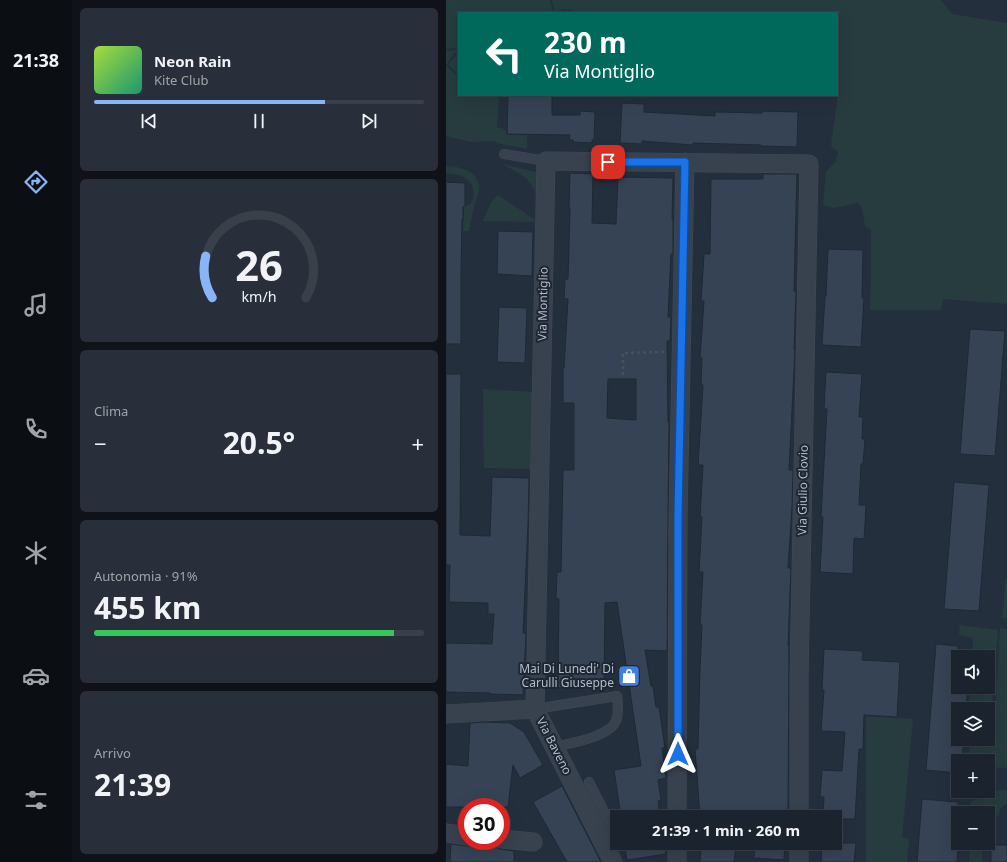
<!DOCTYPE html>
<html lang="it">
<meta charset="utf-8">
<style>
:root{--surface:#1b232e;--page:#282f3a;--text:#f1f3f6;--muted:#a0a4aa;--line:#39404a;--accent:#8ab4f8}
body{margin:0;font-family:"Noto Sans",sans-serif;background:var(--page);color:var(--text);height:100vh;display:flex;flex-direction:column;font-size:15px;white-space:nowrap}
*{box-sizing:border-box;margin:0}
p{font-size:13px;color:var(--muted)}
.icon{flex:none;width:22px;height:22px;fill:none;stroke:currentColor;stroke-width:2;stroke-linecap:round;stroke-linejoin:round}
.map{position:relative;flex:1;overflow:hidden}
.details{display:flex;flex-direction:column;gap:8px;padding:8px;background:#0f1319;width:374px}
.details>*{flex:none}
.banner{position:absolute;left:12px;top:12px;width:380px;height:84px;border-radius:0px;box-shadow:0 4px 16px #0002,0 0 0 1px var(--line);background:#00695c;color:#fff;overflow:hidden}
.tools{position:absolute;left:505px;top:650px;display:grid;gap:8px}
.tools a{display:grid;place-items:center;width:44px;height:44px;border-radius:0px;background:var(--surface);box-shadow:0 4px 16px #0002,0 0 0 1px var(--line);font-size:20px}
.speed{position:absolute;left:12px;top:798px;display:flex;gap:8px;font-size:20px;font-weight:700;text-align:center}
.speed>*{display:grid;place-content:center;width:52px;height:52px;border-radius:50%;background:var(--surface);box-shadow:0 4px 16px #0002,0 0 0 1px var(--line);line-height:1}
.speed .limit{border:6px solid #d22;background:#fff;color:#111}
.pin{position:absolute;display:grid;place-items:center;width:34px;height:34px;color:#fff;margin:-17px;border-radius:8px;box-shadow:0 2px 6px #0006}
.me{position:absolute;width:44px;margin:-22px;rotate:0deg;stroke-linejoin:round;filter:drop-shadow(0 0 3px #0008)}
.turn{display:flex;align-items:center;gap:14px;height:84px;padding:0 20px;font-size:18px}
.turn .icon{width:52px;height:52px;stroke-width:2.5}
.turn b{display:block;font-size:28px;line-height:34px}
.big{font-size:30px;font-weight:700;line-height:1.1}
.details .card{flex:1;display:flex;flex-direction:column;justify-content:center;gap:6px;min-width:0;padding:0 14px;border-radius:6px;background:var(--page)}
.details .dial{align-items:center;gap:0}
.dial svg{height:104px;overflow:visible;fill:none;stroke:var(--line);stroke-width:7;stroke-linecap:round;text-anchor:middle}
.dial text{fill:var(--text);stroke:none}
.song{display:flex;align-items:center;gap:12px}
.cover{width:48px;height:48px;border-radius:6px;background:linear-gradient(135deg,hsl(80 70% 55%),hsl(160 70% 35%))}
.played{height:4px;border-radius:2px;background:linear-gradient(90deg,var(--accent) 70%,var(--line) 70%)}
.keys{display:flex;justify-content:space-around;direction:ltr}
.heat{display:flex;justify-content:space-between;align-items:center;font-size:22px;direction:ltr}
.charge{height:6px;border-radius:3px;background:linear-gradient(90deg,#34c759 91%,var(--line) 0)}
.trip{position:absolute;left:164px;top:810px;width:232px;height:40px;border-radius:0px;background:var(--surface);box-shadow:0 4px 16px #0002,0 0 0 1px var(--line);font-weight:700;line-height:40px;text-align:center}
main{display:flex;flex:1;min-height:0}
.dock{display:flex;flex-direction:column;width:72px;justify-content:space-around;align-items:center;background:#0b0e12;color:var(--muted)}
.dock .icon{width:28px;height:28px}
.dock .on{color:var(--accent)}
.dock b{font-size:18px;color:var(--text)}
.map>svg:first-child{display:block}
.green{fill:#263c3f}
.building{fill:#364354;stroke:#1f2835;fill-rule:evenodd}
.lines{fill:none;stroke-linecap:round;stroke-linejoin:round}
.service-casing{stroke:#414a57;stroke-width:10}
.minor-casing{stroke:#414a57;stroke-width:19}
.path{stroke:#3f5557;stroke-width:2.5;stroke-dasharray:3 3;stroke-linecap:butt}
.service{stroke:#38414e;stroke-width:9}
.minor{stroke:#38414e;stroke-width:18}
.route-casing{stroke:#114b97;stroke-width:10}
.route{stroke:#1a73e8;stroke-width:7}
.labels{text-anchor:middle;stroke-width:4;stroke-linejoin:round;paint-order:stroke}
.street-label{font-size:12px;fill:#b4bcc9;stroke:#1d2633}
.poi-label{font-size:12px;fill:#b4bcc9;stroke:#1d2633;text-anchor:end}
</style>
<main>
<nav class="dock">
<b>21:38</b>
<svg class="icon on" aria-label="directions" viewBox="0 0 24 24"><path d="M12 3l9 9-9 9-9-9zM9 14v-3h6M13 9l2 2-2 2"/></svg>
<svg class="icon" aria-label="music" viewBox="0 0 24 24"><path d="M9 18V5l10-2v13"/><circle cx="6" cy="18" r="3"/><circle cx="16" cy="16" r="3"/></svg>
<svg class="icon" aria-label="phone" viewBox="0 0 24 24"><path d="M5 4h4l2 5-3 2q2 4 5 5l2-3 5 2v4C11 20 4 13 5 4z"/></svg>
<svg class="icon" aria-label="climate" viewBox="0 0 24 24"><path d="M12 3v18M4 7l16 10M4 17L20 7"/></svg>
<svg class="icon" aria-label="car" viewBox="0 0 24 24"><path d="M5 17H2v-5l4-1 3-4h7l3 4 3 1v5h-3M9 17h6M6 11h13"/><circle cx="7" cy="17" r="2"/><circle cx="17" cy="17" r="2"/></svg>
<svg class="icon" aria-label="filters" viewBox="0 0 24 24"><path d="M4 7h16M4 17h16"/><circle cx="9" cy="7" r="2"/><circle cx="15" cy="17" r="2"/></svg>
</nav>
<section class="details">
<div class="card">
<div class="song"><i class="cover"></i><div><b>Neon Rain</b><p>Kite Club</p></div></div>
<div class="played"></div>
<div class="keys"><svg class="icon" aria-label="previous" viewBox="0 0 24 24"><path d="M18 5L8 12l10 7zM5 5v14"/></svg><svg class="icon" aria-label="pause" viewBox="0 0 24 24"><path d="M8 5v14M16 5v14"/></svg><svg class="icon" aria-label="next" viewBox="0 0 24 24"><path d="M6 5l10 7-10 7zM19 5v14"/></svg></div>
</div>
<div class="card dial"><svg viewBox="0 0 100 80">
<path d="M14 69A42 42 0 1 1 86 69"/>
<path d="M14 69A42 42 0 0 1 9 37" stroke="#8ab4f8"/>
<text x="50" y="56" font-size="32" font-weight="700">26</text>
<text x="50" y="72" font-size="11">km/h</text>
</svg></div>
<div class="card"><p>Clima</p>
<div class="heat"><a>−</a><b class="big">20.5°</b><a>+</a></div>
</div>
<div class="card"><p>Autonomia · 91%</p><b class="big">455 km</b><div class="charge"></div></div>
<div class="card"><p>Arrivo</p><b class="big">21:39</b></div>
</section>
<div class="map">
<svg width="561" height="862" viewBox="0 0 561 862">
<rect width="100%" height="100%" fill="#242f3e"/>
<!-- green -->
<path class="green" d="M 0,0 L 104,0 L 107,13 L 13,13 L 13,47 L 0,49 Z
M 106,0 L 495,0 L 506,14 L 561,23 L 561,304 L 497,299 L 495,310 L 424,310 L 425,272 L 425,230 L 419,226 L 416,208 L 412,203 L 388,208 L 377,205 L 380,172 L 390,161 L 392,152 L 385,146 L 393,87 L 391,84 L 391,13 L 140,13 L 118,9 L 109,12 Z
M 13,49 L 13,76 L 2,64 L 8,58 Z
M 11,50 L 0,65 L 13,78 L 13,95 L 53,95 L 51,127 L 58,129 L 60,131 L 60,134 L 81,135 L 81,149 L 50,143 L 50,141 L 25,142 L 0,136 L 0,51 Z
M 56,164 L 90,172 L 92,175 L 91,197 C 90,194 89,191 87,188 C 81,175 68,171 56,164 Z
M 0,166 C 13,166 33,171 33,188 C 33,193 30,198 29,203 C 27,212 25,222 23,231 L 17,231 L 18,207 C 31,203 30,187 21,179 C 16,174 6,174 0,173 Z
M 52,195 L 88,219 L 89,222 L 37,221 L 45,202 Z
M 37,389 L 89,392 L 88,469 L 38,468 Z
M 561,577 L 561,618 L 556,618 L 560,578 Z
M 514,625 L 552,630 L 549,673 L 542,672 L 542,657 L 532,657 L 532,655 L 526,654 L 527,638 L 513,635 Z
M 554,628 L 561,629 L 561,768 L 542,767 L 543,751 L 542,761 L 516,761 L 517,752 L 523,753 L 524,739 L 542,739 L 542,738 L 544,738 L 550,697 Z
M 542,673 L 549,674 L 546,704 L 523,702 L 524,690 L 533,690 L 533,687 L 542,687 Z
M 522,703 L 546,706 L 543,737 L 542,737 L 542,709 L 522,709 Z
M 420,716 L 467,719 L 456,837 L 463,839 L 461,862 L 420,862 Z
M 552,790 L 561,790 L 561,804 C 555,807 553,809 553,816 L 545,816 L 544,815 L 544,818 L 542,818 L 542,813 L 525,813 L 525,801 L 536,797 L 544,797 L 547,793 Z
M 524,843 L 536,843 L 536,862 L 523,862 Z"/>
<!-- building -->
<path class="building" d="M 62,95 L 106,96 L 106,115 L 134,115 L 134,111 L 149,112 L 148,140 L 146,140 L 146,143 L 127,142 L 127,140 L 123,140 L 124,135 L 61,134 Z
M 176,103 L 198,104 L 198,112 L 269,116 L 269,112 L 316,113 L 316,111 L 352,112 L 351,147 L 315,146 L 315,145 L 247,143 L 247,145 L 196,141 L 196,144 L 174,143 Z
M 124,173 L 147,174 L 146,223 L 170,224 L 172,177 L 227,178 L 226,219 L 227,219 L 227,254 L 225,254 L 222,317 L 225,317 L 224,341 L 221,341 L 222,422 L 223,422 L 222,517 L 221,651 L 199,650 L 205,686 L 207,686 L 210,707 L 213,707 L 219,748 L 216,748 L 220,778 L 212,780 L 215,800 L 212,801 L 214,817 L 175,817 L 168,770 L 195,766 L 171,602 L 159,603 L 158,682 L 112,688 L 113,599 L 110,599 L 111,572 L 115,572 L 117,470 L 128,470 L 128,403 L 117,403 L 117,368 L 118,368 L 122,299 L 118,299 L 119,279 L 122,279 L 124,209 L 123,209 ZM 162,379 L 190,379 L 190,420 L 161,418 Z
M 317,174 L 351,174 L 348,291 L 350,291 L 348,350 L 349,350 L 343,470 L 347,470 L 346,507 L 342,568 L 345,568 L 342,646 L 343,646 L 342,817 L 295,816 L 295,817 L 254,817 L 249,749 L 252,749 L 254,670 L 256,625 L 254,625 L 257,572 L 253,572 L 256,517 L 254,517 L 257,465 L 252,465 L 257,385 L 255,385 L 256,358 L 254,358 L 258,301 L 255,301 L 258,254 L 264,254 L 265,179 L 317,179 Z
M 0,182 L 19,183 L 19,206 L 17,207 L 17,219 L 16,219 L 15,275 L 15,344 L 0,344 Z
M 52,231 L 87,232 L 86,276 L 51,274 Z
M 382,249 L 417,250 L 416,298 L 418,298 L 415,347 L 376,345 L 379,296 L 380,296 Z
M 53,307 L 81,308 L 79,363 L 51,362 Z
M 524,329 L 559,331 L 549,456 L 514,454 Z
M 380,372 L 416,374 L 413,417 L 417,417 L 416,439 L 419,439 L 417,464 L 415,464 L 413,505 L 420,505 L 419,525 L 418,539 L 408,538 L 407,574 L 374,572 L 377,517 L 375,517 L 381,409 L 378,409 Z
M 0,374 L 15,374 L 14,535 L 44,536 L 46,477 L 83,478 L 82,524 L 77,633 L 80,633 L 77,695 L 44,694 L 44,693 L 0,692 L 0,643 L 46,644 L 48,614 L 42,614 L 42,603 L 3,602 L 4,565 L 0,565 Z
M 508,482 L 543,485 L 533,611 L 498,609 Z
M 490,644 L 512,646 L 512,687 L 522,687 L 520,709 L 512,709 L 512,739 L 518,739 L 516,761 L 512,761 L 512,773 L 480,770 Z
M 378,649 L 417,651 L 416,660 L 454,662 L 451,717 L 418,715 L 417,749 L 413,749 L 409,819 L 389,819 L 389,817 L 377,817 L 378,797 L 374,797 L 376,770 L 396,771 L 399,732 L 375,731 L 378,690 L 376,690 Z
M 39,722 L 64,723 L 78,732 L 97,765 L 74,778 L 67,765 L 62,807 L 0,807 L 0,764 L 22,766 L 24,723 Z
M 116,786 L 155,862 L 121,862 L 87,802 Z
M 476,799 L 512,802 L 512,847 L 511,862 L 471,862 Z
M 30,841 L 45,843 L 49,847 L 54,849 L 68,851 L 68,862 L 4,862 L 5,844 L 20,846 L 25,846 Z
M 181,843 L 218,843 L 220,854 L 181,860 L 179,848 Z
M 309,843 L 339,843 L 338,860 L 308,858 Z
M 376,843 L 410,843 L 408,862 L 375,862 Z
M 255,844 L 290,846 L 288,862 L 254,862 Z
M 545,845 L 561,845 L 561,862 L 545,862 Z"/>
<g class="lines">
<!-- service casing -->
<g class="service-casing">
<path id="service" d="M 58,154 L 100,161
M 89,709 L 171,696 C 172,704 173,713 170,721 C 163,737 125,743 108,747
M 143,782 L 171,837
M 174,843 L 175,844"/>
</g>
<!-- minor casing -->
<g class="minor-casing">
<path id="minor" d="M 89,709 L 100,161 L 363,164 L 353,677 L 353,817
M 0,714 L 89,709 L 167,862
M 231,817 L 232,517 L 239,162
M 0,833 L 21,836
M 55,839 L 87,842
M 231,862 L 231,843
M 353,862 L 353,843"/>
</g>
<!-- path -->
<path class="path" d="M 177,375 L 177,353 L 218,352"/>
<!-- service -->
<use href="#service" class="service"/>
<!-- minor -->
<use href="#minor" class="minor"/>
</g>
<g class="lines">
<!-- route casing -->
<g class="route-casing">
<path id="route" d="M 162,162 L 239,162 L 232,517 L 232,754"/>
</g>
<!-- route -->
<use href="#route" class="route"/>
</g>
<!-- icons -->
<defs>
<g id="shop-square" transform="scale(1.15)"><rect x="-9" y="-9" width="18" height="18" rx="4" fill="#3f7fe0" stroke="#1d2633"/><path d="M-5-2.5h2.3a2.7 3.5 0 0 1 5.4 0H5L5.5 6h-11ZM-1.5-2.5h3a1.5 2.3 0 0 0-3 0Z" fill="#fff"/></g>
</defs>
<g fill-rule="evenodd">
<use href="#shop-square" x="183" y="676"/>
</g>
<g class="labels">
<!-- street labels -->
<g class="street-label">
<text transform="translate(97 304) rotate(-89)" y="4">Via Montiglio</text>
<text transform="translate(357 490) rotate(-89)" y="4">Via Giulio Clovio</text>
<text transform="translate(108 746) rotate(63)" y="4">Via Baveno</text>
</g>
<!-- poi labels -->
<g class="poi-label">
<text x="168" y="673">Mai Di Lunedi' Di<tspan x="168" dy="14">Carulli Giuseppe</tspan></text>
</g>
</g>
</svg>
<div class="tools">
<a><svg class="icon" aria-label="sound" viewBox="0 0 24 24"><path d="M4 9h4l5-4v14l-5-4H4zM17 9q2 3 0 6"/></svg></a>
<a><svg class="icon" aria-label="layers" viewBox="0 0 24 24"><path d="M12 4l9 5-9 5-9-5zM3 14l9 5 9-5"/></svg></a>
<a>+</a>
<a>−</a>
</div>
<div class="speed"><div class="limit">30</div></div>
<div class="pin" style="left:162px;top:162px;background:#d93025"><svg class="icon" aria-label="arrive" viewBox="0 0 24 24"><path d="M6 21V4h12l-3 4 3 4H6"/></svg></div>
<svg class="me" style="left:232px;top:754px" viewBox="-20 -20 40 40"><path d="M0-17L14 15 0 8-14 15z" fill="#1a73e8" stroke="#fff" stroke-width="4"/></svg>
<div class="trip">21:39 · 1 min · 260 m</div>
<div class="banner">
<div class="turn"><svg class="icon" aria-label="left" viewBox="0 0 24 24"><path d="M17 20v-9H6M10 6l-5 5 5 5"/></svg><div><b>230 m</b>Via Montiglio</div></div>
</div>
</div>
</main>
